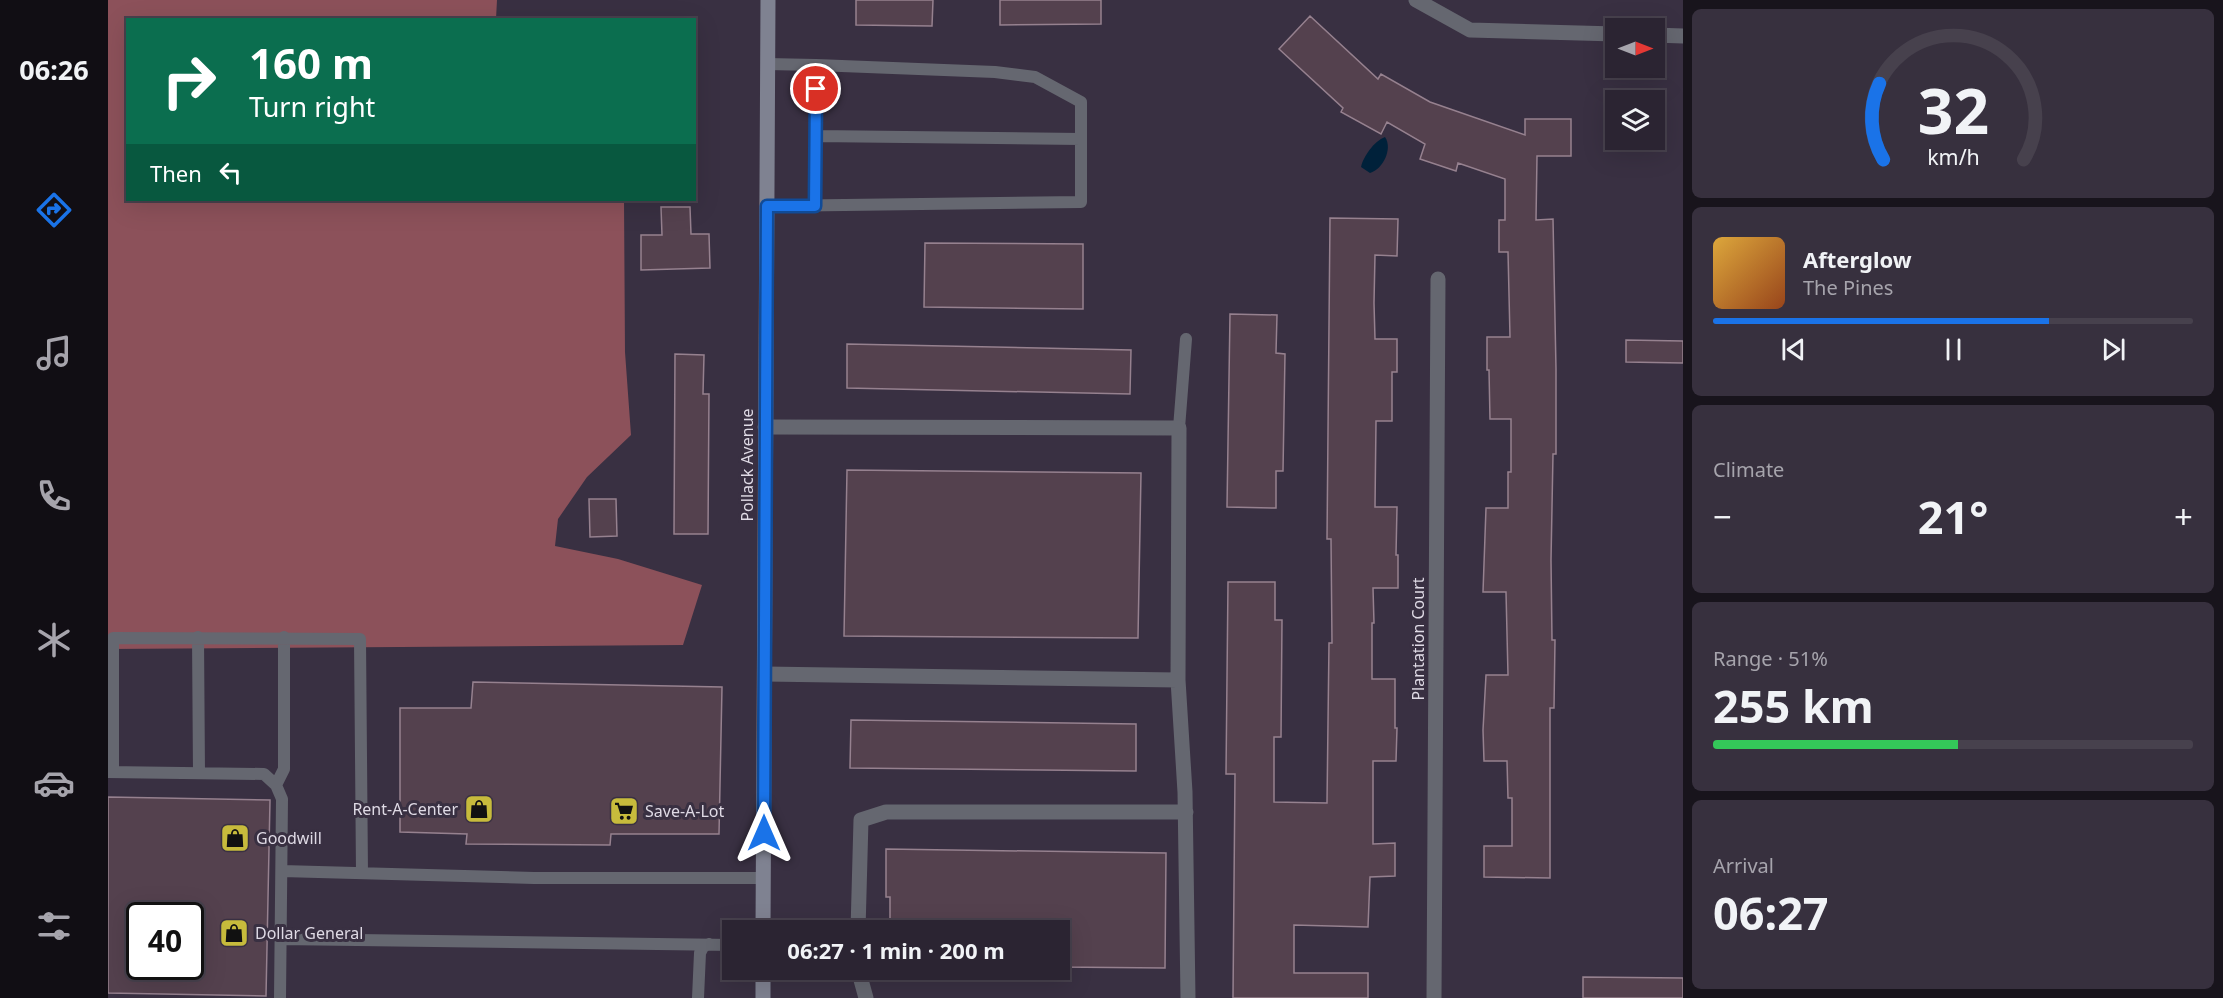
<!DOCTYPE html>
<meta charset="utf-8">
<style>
:root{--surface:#2b2432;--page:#37303e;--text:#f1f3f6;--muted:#a6a4ac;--line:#47414d;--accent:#1a73e8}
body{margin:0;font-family:"Noto Sans",sans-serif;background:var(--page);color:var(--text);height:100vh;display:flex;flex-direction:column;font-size:22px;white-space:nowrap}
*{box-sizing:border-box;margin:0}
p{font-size:20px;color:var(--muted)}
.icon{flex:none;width:33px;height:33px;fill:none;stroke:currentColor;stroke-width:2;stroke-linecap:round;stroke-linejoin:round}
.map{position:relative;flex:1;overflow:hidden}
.side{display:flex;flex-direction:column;gap:9px;padding:9px;background:#18141c;width:540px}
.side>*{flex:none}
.top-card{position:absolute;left:18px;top:18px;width:570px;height:183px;border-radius:0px;box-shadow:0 6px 24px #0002,0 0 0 2px var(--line);background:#0b6e4f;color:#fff;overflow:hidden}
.needle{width:39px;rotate:90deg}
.controls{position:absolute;left:1497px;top:18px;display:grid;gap:12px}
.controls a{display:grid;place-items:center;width:60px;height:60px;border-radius:0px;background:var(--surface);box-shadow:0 6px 24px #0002,0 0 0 2px var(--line);font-size:30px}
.speed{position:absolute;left:18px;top:902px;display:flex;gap:12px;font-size:30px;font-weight:700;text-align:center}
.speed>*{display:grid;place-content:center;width:78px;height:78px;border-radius:50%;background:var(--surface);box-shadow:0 6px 24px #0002,0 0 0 2px var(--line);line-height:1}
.speed .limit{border:3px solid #111;border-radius:9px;background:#fff;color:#111}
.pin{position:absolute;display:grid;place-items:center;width:51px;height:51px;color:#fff;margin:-26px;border:3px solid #fff;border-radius:50%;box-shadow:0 2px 6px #0007}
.me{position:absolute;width:66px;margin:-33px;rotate:0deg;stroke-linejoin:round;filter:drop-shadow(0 0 4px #0008)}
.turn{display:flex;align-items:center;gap:21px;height:126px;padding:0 24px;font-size:27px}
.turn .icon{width:78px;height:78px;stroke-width:2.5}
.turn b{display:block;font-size:42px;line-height:51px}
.then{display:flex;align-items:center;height:57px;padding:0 24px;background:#0003;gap:12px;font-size:22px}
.big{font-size:45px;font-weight:700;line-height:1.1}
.side .tile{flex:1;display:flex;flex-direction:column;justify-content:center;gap:9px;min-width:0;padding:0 21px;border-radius:9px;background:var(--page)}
.side .dial{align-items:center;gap:0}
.dial svg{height:156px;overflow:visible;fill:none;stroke:var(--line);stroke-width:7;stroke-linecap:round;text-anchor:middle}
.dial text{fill:var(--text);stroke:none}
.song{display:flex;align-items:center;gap:18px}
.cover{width:72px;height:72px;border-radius:9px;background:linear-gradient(135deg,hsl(40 70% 55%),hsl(20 70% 35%))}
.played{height:6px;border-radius:3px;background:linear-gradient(90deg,var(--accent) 70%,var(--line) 70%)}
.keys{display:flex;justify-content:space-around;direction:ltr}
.heat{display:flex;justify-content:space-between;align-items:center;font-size:33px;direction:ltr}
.charge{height:9px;border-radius:4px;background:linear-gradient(90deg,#34c759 51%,var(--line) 0)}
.trip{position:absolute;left:614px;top:920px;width:348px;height:60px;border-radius:0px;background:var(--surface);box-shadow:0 6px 24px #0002,0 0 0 2px var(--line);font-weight:700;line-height:60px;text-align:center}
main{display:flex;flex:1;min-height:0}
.tabs{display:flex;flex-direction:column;width:108px;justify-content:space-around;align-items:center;background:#110e14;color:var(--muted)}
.tabs .icon{width:42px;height:42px}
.tabs .active{color:var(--accent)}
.tabs b{font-size:27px;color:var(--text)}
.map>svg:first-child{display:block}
.forest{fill:#8c515a}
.water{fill:#00213a}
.building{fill:#54414e;stroke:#96818f;stroke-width:1.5;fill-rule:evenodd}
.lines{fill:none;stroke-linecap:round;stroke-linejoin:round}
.lane{stroke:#656770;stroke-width:12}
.street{stroke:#656770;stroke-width:15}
.secondary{stroke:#7f8291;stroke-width:15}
.route-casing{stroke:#114b97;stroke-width:15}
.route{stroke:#1a73e8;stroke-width:10}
.labels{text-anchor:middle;stroke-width:6;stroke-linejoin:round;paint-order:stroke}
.street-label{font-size:16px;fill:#dfdae5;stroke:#393042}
.poi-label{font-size:16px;fill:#dfdae5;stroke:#393042;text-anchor:start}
</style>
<main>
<nav class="tabs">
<b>06:26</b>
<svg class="icon active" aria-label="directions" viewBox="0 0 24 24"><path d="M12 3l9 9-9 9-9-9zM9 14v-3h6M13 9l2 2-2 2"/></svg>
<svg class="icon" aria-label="music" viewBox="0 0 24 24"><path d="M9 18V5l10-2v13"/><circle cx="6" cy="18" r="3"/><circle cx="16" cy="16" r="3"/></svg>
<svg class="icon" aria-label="phone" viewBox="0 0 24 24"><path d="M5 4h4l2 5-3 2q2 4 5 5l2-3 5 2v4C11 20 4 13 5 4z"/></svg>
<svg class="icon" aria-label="climate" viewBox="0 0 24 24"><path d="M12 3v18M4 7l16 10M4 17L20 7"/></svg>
<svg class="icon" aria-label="car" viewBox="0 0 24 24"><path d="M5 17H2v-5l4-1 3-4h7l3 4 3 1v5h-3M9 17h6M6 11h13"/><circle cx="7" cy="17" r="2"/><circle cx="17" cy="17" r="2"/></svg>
<svg class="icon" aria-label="filters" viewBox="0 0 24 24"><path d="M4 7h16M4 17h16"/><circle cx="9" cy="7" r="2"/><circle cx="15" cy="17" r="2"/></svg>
</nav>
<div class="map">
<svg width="1575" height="998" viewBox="0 0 1575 998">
<rect width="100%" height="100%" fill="#393042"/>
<!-- forest -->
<path class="forest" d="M 0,0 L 389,0 L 388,19 L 20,20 L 20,200 L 516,200 L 517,352 L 523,435 L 479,477 L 450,519 L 447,546 L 510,559 L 594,585 L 575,645 L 0,649 Z"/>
<!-- water -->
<path class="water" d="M 1277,137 C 1285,149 1275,169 1262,173 L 1253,167 C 1255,157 1266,141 1277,137 Z"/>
<!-- building -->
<path class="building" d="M 748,0 L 825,0 L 824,26 L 748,25 Z
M 892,0 L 993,0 L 993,24 L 892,25 Z
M 1202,16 L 1270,79 L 1273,74 L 1322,102 L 1417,135 L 1417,119 L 1463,119 L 1463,156 L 1429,156 L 1428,220 L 1445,219 L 1448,369 L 1448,454 L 1445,454 L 1443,560 L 1444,640 L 1447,640 L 1446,708 L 1442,708 L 1442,878 L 1376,877 L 1376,846 L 1404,846 L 1404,798 L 1400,798 L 1399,761 L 1376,761 L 1375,730 L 1378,675 L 1400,675 L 1398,592 L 1375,592 L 1378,508 L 1400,508 L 1400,472 L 1403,472 L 1403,419 L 1382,419 L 1381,370 L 1379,370 L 1379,337 L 1402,337 L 1400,252 L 1391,252 L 1391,220 L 1397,220 L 1397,179 L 1350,163 L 1348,171 L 1312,159 L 1317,144 L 1279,122 L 1273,134 L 1233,112 L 1235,108 L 1171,49 Z
M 553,207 L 582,207 L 583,234 L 601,234 L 602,268 L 533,270 L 533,235 L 554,235 Z
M 1222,218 L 1290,219 L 1289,256 L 1267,255 L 1266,303 L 1267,339 L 1289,339 L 1289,372 L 1284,372 L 1284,421 L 1268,421 L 1267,507 L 1289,507 L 1288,555 L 1290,555 L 1290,588 L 1265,588 L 1266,623 L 1264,623 L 1264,679 L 1287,679 L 1287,728 L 1289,728 L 1288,761 L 1265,761 L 1265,844 L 1287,843 L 1287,876 L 1262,877 L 1260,927 L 1186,925 L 1186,973 L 1260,973 L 1260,998 L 1125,998 L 1127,774 L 1118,774 L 1120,582 L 1167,582 L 1167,620 L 1174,620 L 1173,737 L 1166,737 L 1166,802 L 1219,803 L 1221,643 L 1224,643 L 1223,539 L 1219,539 Z
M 817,243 L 975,244 L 975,309 L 816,307 Z
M 1122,314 L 1169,315 L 1168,353 L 1177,354 L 1175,471 L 1168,471 L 1168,508 L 1119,507 Z
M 1518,340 L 1575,341 L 1575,363 L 1518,362 Z
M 739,344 L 1023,350 L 1022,394 L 739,388 Z
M 567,354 L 596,355 L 595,394 L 601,394 L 600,534 L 566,534 Z
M 739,470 L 1033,473 L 1030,638 L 736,636 Z
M 481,499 L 508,499 L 509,536 L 482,537 Z
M 365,682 L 614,687 L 611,834 L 503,834 L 502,845 L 358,844 L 359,834 L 292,832 L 292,708 L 363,708 Z
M 743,720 L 1028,724 L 1028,771 L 742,768 Z
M 0,797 L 162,800 L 158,996 L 0,993 ZM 32,915 L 82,915 L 82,966 L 32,966 Z
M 778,849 L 1058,853 L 1057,968 L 951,967 L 951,930 L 782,930 L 782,897 L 778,897 Z
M 1475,977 L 1575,978 L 1575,998 L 1475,998 Z"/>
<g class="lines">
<!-- lane -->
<path class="lane" d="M 659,64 L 708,65
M 707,136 L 973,139
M 659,206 L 973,202 L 973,102 L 927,77 L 887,72 L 708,65 L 707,206
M 1071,428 L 1078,339
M 90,637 L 91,773
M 0,772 L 156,774 L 168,785 L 174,799 L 172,998
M 5,772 L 5,638 L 252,639 L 254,873
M 168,785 L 176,769 L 176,637
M 174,871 L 426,878 L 655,878
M 172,939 L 624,945
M 590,998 L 592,953 L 595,947 L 601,944"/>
<!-- street -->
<path class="street" d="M 1308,0 L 1362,30 L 1508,34
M 1546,35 L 1575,36
M 657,427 L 1071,428 L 1070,680 L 1077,792 L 1080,998
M 657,674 L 1070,680
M 750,930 L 753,820 L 778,812 L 1078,812
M 750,969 L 758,998
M 1326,998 L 1330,279"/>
<!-- secondary -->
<path class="secondary" d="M 655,930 L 660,0
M 655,998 L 655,969"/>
</g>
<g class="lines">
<!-- route casing -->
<g class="route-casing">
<path id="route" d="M 656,833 L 659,206 L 707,206 L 708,89"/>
</g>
<!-- route -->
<use href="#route" class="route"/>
</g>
<!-- icons -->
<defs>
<g id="shop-square" transform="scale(1.5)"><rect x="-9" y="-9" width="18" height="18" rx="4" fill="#c7bb3c" stroke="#393042"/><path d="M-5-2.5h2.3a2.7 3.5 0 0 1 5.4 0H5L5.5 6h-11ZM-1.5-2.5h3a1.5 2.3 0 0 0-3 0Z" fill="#111"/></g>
<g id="supermarket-square" transform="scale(1.5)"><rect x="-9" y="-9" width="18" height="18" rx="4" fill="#c7bb3c" stroke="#393042"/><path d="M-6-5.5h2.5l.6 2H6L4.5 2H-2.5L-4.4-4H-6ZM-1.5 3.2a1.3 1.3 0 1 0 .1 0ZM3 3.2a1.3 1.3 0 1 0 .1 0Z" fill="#111"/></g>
</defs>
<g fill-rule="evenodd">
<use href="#shop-square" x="371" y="809"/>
<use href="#supermarket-square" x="516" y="811"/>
<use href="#shop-square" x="127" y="838"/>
<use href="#shop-square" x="126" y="933"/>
</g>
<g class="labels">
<!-- street labels -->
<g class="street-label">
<text transform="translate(639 465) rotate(-90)" y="6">Pollack Avenue</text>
<text transform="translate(1310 639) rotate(-90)" y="6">Plantation Court</text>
</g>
<!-- poi labels -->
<g class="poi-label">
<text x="350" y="815" text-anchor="end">Rent-A-Center</text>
<text x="537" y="817">Save-A-Lot</text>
<text x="148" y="844">Goodwill</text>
<text x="147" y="939">Dollar General</text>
</g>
</g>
</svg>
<div class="controls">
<a><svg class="needle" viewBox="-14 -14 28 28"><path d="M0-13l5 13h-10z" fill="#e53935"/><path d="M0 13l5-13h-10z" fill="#a6a4ac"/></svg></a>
<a><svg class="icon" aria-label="layers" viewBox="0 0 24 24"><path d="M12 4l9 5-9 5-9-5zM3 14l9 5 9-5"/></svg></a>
</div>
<div class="speed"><div class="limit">40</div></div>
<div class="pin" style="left:708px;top:89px;background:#d93025"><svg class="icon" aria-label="arrive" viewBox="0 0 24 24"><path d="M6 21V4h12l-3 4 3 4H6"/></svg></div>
<svg class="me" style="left:656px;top:833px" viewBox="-20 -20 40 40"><path d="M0-17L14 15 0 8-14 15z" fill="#1a73e8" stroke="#fff" stroke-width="4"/></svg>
<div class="trip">06:27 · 1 min · 200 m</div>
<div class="top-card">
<div class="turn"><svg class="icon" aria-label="right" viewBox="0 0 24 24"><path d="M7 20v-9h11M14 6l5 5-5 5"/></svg><div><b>160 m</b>Turn right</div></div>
<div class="then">Then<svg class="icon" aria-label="left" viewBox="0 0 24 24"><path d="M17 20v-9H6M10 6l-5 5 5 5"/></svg></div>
</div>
</div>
<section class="side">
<div class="tile dial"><svg viewBox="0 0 100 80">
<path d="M14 69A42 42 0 1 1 86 69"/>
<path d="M14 69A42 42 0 0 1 12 30" stroke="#1a73e8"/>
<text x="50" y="56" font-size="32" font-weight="700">32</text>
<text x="50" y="72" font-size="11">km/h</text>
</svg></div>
<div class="tile">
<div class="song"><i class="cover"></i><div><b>Afterglow</b><p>The Pines</p></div></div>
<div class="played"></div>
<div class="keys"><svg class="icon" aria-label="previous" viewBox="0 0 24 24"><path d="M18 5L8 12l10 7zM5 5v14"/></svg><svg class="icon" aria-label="pause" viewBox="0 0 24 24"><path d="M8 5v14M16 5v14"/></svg><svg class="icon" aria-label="next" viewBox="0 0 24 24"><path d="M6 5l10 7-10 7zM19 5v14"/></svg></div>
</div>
<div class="tile"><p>Climate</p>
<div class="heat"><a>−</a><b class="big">21°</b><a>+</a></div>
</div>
<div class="tile"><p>Range · 51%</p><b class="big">255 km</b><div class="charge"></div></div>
<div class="tile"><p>Arrival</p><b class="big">06:27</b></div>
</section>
</main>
